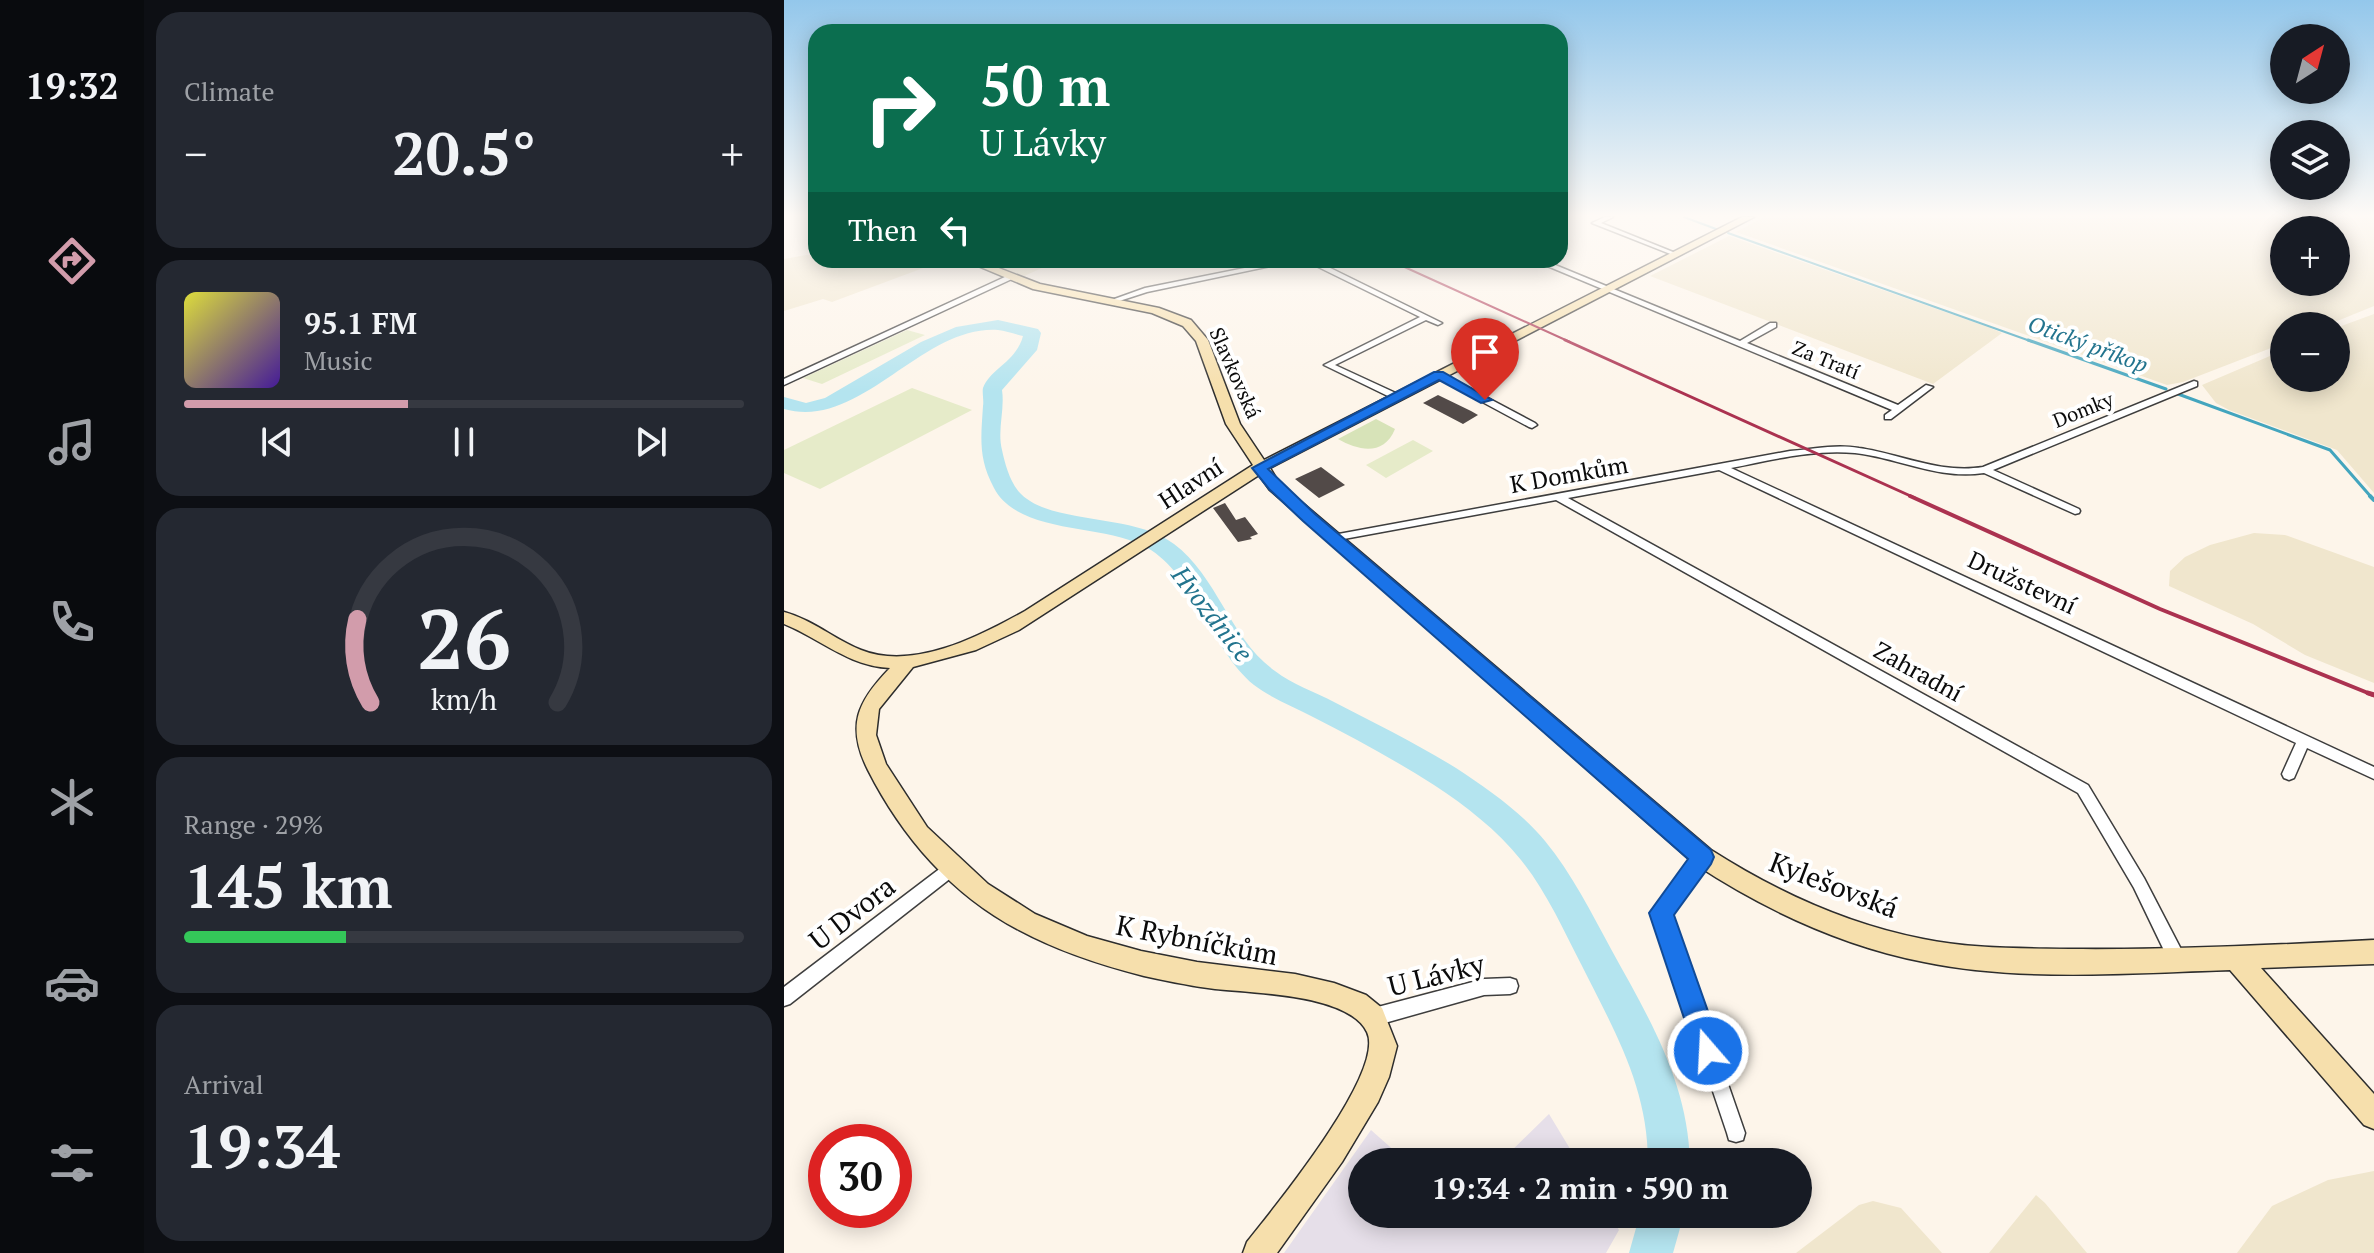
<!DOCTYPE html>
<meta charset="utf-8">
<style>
:root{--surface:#171b24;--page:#242831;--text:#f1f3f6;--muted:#9ea1a6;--line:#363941;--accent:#d29cab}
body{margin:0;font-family:"PT Serif",serif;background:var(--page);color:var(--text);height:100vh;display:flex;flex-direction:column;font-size:30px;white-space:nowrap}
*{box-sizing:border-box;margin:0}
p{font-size:26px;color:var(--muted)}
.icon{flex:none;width:44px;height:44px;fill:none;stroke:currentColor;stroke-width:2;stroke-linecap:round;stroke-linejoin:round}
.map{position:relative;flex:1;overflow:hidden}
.details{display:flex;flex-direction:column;gap:12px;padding:12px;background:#0d0f14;width:640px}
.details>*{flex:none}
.top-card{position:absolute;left:24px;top:24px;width:760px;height:244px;border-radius:24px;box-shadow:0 4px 20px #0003;background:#0b6e4f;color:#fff;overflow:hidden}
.needle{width:52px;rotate:36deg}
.fabs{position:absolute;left:1486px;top:24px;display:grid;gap:16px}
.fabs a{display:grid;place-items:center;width:80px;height:80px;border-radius:50%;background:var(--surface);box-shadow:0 4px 20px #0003;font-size:40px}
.speed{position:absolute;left:24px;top:1124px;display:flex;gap:16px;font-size:40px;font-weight:700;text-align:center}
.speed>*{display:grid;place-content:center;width:104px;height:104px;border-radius:50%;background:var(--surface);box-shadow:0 4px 20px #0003;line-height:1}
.speed .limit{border:12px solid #d22;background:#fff;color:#111}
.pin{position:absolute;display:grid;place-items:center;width:68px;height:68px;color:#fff;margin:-82px -34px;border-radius:50% 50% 50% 0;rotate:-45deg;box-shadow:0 0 8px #0007}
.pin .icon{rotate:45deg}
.me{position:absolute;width:88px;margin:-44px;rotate:341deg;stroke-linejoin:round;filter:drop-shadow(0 0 6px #0008)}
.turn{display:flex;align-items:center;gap:28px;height:168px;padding:0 40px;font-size:36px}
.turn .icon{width:104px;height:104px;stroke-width:2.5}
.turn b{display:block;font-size:56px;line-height:68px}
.then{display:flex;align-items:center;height:76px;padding:0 40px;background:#0003;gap:16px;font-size:30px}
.big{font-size:60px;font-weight:800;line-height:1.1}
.details .widget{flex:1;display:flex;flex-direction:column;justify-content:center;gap:12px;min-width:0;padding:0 28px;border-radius:24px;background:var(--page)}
.details .dial{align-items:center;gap:0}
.dial svg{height:208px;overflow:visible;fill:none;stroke:var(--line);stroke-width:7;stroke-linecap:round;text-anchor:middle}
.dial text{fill:var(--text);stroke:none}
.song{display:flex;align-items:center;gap:24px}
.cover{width:96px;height:96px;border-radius:12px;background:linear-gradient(135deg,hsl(60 70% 55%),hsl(260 70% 35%))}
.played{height:8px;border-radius:4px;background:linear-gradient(90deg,var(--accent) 40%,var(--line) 40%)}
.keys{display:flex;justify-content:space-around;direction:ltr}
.heat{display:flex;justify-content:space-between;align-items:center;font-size:44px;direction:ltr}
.charge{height:12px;border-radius:6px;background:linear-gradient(90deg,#34c759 29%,var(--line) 0)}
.trip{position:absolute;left:564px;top:1148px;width:464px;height:80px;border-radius:40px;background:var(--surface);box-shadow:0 4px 20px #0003;font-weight:800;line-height:80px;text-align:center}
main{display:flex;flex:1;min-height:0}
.tab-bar{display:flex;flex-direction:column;width:144px;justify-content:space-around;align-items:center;background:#090b0e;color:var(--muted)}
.tab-bar .icon{width:56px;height:56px}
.tab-bar .active{color:var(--accent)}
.tab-bar b{font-size:36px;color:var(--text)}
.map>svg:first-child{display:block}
.industrial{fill:#e6dfe9}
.farmland{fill:#f0e6cd;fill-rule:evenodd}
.green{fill:#d7e3b8}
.pitch{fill:#e6ebc9}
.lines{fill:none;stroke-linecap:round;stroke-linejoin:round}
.stream-far2{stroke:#43a5be;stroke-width:2}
.stream-far1{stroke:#43a5be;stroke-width:3}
.stream{stroke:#43a5be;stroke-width:4}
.river{fill:#b4e4ef;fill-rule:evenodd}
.building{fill:#524a48}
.street-casing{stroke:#3e3e3e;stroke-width:3}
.secondary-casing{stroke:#2d2d2d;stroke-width:3}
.street{fill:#fff;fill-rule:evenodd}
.secondary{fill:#f6dfac;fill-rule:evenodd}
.rail-far3{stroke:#ab3250;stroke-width:2}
.rail-far2{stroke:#ab3250;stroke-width:3}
.rail-far1{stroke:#ab3250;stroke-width:4}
.rail{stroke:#ab3250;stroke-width:5}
.route{fill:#1a73e8;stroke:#114b97;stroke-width:2}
.labels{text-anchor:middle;stroke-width:8;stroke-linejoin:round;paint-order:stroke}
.far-street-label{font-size:20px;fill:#0b0b0b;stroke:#fff}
.far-water-label{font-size:22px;font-style:italic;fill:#22748e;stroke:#fff}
.street-label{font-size:24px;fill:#0b0b0b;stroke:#fff}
.water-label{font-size:26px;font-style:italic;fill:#22748e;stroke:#fff}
.near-street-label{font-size:28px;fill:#0b0b0b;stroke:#fff}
</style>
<main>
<nav class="tab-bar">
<b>19:32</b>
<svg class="icon active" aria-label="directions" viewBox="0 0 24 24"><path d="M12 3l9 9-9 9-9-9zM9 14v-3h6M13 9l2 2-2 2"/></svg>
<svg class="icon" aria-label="music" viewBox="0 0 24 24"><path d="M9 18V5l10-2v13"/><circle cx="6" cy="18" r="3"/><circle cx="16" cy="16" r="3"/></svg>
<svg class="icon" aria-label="phone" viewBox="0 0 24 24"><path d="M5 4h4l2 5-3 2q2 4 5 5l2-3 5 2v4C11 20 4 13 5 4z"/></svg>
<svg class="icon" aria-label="climate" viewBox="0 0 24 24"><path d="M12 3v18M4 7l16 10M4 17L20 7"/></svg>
<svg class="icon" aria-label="car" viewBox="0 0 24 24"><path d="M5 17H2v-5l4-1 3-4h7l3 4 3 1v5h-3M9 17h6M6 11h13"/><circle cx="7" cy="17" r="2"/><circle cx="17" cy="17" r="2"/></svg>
<svg class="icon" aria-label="filters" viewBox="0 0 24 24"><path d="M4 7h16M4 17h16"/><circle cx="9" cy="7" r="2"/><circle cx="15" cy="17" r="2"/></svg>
</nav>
<section class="details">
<div class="widget"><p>Climate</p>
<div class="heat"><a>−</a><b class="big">20.5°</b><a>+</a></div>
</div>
<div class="widget">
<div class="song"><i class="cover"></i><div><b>95.1 FM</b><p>Music</p></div></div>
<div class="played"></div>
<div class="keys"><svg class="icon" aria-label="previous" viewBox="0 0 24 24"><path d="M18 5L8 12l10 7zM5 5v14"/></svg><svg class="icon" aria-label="pause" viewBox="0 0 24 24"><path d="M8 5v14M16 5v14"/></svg><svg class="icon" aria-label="next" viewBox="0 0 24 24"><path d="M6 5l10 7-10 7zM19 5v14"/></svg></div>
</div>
<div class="widget dial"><svg viewBox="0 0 100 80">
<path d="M14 69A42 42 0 1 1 86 69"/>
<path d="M14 69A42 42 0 0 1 9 37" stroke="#d29cab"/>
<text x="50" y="56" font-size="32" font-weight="700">26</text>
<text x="50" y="72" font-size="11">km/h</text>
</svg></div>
<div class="widget"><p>Range · 29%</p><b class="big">145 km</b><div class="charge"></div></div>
<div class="widget"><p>Arrival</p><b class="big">19:34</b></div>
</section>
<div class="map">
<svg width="1590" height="1253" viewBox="0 0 1590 1253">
<rect width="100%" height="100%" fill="#fdf5ea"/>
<!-- industrial -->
<path class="industrial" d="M 765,1114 L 794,1162 L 716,1162 Z
M 587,1130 L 623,1162 L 578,1162 L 578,1214 L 825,1214 L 835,1230 L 822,1253 L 500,1253 Z"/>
<!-- farmland -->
<path class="farmland" d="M 980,217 L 1590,217 L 1590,306 L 1541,326 L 1500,326 L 1500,343 L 1399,382 L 1383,385 L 952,232 ZM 1552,230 L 1552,282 L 1500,282 L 1500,230 Z
M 945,236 L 1204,327 L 1218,333 L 1149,384 L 866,276 Z
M 22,255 L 32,255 L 32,260 L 158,261 L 48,302 L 39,299 L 0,311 L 0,259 Z
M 205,260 L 276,260 L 240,276 L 200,262 Z
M 1590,314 L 1590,493 L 1553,450 L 1445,410 L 1432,403 L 1418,385 L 1500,350 L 1500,378 L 1552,378 L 1552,328 Z
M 1470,533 L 1501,535 L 1590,567 L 1590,683 L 1521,655 L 1469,624 L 1385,586 L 1386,571 L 1401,557 L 1426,545 Z
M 1590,1171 L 1590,1253 L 1453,1253 L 1488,1206 L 1544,1180 Z
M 1252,1195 L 1261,1203 L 1303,1253 L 1205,1253 Z
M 1089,1201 L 1117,1208 L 1158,1253 L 1012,1253 L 1075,1205 Z"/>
<!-- green -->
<path class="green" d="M 592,419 L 611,429 C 600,456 575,451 554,439 Z"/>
<!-- pitch -->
<path class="pitch" d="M 123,330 L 141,335 L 38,384 L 19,378 Z
M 128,388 L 188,410 L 36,489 L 0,473 L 0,450 Z
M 629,440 L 649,451 L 602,478 L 582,465 Z"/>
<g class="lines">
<!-- stream-far2 -->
<path class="stream-far2" d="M 900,217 L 932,229
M 944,233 L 1249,342"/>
<!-- stream-far1 -->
<path class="stream-far1" d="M 1244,340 L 1382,389
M 1394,394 L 1546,450 L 1588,498"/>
<!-- stream -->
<path class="stream" d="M 1586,496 L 1590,500"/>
<!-- river -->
<path class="river" d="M 214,320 L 254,329 L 257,333 L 253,350 L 218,390 C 221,410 213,430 218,450 C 221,464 226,483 237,494 C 268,525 350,513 390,544 C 434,577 446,639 491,671 C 508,684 531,692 550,702 C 591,723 633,744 672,768 C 704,789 737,812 761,841 C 788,874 807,912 827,949 C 865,1018 904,1082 906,1162 L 864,1162 C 864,1087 830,1030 797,964 C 779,929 762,891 737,860 C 713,830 682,806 650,785 C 611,760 570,738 529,717 C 510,707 487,698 470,685 C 425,648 410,570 358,545 C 316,524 234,534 210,488 C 194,458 197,438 199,406 C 200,401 198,392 199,388 C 206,369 232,362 239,336 C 231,334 222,331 214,330 C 137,325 77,431 0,409 L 0,397 L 22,403 L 41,398 L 137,342 L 172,327 Z
M 856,1214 L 900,1214 L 889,1253 L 845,1253 Z"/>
</g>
<!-- building -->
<path class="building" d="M 654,395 L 687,411 L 694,415 L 679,424 L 639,403 Z
M 537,467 L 561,485 L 535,498 L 511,479 Z
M 441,503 L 452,520 L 461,517 L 474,534 L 466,537 L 468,539 L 454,542 L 429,508 Z"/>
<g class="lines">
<!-- street casing -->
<g class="street-casing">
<path id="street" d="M 821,217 L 829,217 L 817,223 L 894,254 L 889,255 L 808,223 Z
M 500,260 L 515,260 L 363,292 L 326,304 L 322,302 L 361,288 Z
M 520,260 L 530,260 L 658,323 L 654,325 L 642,320 L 551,365 L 616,395 L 616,399 L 610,399 L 540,365 L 636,317 Z
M 749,260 L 759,260 L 956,341 L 986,323 L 992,323 L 992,327 L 963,343 L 1114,405 L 1142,385 L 1149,387 L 1107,419 L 1101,419 L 1101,415 L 1108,410 Z
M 223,276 L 230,278 L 0,385 L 0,379 Z
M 655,372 L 751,423 L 753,425 L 748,428 L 745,427 L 652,377 L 651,375 Z
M 1410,381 L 1413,382 L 1413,386 L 1209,470 L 1295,509 L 1296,511 L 1295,513 L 1291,514 L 1200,473 C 1154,480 1115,458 1071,453 C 1030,449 987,460 947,468 L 1590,767 L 1590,779 L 1523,748 L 1510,778 L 1505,780 L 1500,778 L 1498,774 L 1512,743 L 935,470 L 784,498 L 1304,785 L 1360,878 L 1400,955 L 1402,961 L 1400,967 L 1394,969 L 1388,967 L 1350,888 L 1294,793 L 772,500 L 549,541 L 544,538 L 549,535 L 1006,451 C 1029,449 1052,444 1075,448 C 1117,454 1155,474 1199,467 Z
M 919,850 L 924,852 L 927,857 L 924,862 L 885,914 L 961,1133 L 959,1140 L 952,1142 L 945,1140 L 943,1133 L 869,913 L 914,852 Z
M 167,862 L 172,864 L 175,869 L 172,874 L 6,1004 L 0,1006 L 0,987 L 162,864 Z
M 726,978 L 732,980 L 734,986 L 732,992 L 726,994 L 700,995 L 590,1026 L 584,1023 L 581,1017 L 584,1011 L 590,1008 L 700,979 Z"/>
</g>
<!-- secondary casing -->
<g class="secondary-casing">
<path id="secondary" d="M 958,217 L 970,217 L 486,468 L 495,483 L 927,850 C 993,892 1062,924 1139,939 C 1187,949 1237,948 1285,949 C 1387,950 1488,945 1590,940 L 1590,964 L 1477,968 L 1590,1094 L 1590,1129 L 1580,1125 L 1446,970 C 1349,973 1235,982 1140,962 C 1058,946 981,910 911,864 L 485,489 L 475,475 L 235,630 L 192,650 L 129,667 L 95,709 L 92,735 L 102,764 L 143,827 L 204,884 L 251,914 L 303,936 L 357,951 L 413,962 L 511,974 L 550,983 L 582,995 L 598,1008 L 613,1046 L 605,1077 L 594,1102 L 558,1162 L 493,1253 L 459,1253 L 463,1242 C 490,1208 602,1072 583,1032 C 565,994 468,993 431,989 C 407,986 383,981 360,976 C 317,965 274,951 235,930 C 168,895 118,837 84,770 C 62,726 73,702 106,668 C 64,666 37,639 0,624 L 0,612 C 29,620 50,639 77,650 C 130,671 196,636 241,611 L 469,465 L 442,424 L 412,341 L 399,326 L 368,313 L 249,289 L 180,260 L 194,260 L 256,284 L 375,308 L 407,320 L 424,340 L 456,424 L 480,460 Z"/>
</g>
<!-- street -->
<use href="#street" class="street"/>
<!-- secondary -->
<use href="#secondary" class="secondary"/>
<!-- rail-far3 -->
<path class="rail-far3" d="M 605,260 L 786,342"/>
<!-- rail-far2 -->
<path class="rail-far2" d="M 781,340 L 1131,498"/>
<!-- rail-far1 -->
<path class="rail-far1" d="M 1126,496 L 1376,609 L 1589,695"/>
<!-- rail -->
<path class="rail" d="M 1584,693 L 1590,695"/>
</g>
<!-- sky -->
<linearGradient id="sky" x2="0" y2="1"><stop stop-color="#93c7eb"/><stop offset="0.55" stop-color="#fefaf6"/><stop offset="1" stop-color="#fefaf6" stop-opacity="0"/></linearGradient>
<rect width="1590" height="392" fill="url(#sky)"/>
<!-- route -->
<path class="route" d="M 650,372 L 659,372 L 708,400 L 697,403 L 655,380 L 484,469 L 531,514 L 927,850 L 930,857 L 927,864 L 890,915 L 938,1051 L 934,1060 L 924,1064 L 915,1060 L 911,1051 L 865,913 L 904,859 L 519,521 L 485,489 L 468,468 Z"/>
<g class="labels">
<!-- far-street labels -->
<g class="far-street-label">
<text transform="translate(1042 360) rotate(22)" y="7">Za Tratí</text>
<text transform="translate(451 373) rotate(66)" y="7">Slavkovská</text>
<text transform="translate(1299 410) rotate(-22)" y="7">Domky</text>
</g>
<!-- far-water labels -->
<g class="far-water-label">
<text transform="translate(1304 344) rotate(20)" y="8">Otický příkop</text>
</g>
<!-- street labels -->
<g class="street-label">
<text transform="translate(785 475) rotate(-10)" y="8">K Domkům</text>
<text transform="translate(407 484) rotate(-33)" y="8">Hlavní</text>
<text transform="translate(1238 583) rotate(25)" y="8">Družstevní</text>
<text transform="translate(1134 672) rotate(29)" y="8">Zahradní</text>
</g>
<!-- water labels -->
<g class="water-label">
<text transform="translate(428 614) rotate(52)" y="9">Hvozdnice</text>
</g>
<!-- near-street labels -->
<g class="near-street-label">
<text transform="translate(1050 885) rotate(21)" y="10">Kylešovská</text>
<text transform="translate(68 913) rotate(-38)" y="10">U Dvora</text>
<text transform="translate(413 940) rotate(11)" y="10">K Rybníčkům</text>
<text transform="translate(652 975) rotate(-14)" y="10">U Lávky</text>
</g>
</g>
</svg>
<div class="fabs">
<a><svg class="needle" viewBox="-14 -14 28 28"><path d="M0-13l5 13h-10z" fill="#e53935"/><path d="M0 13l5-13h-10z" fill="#9ea1a6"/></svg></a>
<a><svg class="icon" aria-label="layers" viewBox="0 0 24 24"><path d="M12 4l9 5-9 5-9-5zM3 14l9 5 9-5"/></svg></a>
<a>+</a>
<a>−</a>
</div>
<div class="speed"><div class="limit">30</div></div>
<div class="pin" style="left:701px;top:400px;background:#d93025"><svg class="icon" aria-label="arrive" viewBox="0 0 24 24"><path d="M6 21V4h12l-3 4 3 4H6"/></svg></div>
<svg class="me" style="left:924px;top:1051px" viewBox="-20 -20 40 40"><circle r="17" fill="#1a73e8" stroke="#fff" stroke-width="3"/><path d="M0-11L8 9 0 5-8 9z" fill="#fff"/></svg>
<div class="trip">19:34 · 2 min · 590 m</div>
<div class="top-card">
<div class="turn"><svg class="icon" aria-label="right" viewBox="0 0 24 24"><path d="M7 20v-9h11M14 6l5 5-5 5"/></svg><div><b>50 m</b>U Lávky</div></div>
<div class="then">Then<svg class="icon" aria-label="left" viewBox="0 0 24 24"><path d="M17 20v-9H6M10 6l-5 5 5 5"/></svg></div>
</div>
</div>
</main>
